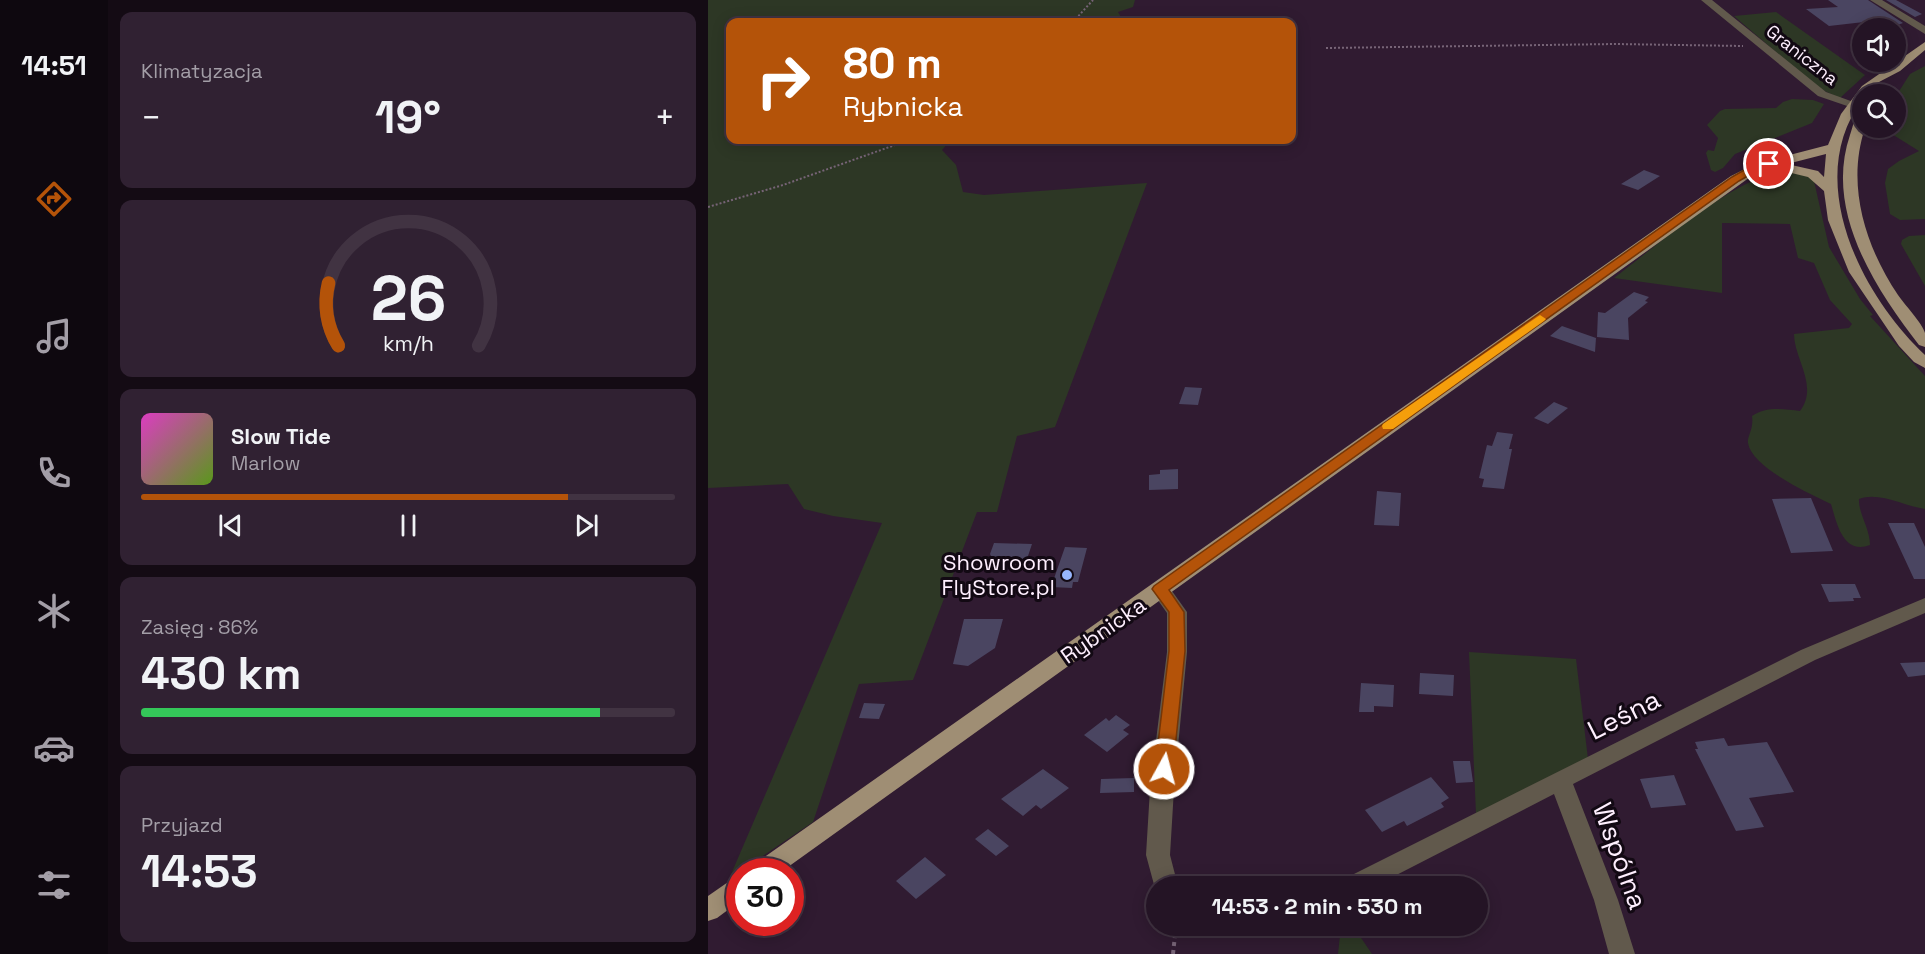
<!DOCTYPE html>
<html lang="pl">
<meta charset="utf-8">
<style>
:root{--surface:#241425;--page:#302132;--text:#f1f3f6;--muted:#a39ea7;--line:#413342;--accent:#b45309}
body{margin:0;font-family:"Space Grotesk",sans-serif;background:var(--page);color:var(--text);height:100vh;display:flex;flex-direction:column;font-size:22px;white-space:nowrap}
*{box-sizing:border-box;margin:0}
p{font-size:20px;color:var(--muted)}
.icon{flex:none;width:33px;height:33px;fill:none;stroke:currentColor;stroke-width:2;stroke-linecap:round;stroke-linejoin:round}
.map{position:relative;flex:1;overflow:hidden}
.side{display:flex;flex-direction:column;gap:12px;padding:12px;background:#140b14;width:600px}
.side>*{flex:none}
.top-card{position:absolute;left:18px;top:18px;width:570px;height:126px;border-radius:12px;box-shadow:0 3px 15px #0003,0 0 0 2px var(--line);background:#b45309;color:#fff;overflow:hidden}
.buttons{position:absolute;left:1144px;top:18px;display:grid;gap:12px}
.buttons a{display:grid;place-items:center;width:54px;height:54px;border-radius:50%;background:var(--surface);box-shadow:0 3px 15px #0003,0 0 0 2px var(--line);font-size:30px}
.speed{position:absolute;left:18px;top:858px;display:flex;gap:12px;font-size:30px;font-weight:700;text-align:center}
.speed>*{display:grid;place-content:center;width:78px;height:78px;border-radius:50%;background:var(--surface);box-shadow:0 3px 15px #0003,0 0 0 2px var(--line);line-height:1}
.speed .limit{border:9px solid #d22;background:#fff;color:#111}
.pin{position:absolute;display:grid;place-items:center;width:51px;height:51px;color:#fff;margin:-26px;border:3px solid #fff;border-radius:50%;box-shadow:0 2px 6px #0007}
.me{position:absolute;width:66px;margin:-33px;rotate:7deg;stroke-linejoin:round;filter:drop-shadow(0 0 4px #0008)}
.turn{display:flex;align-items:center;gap:21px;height:126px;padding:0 18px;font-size:27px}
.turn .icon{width:78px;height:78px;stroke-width:2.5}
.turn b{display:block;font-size:42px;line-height:51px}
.big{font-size:45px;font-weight:800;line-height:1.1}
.side .tile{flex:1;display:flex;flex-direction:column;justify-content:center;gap:9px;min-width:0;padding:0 21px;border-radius:12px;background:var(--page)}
.side .dial{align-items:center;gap:0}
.dial svg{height:156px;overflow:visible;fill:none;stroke:var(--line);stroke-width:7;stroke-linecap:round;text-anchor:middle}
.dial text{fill:var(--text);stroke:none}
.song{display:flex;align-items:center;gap:18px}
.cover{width:72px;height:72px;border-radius:9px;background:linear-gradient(135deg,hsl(310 70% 55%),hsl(90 70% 35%))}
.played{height:6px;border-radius:3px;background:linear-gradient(90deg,var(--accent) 80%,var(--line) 80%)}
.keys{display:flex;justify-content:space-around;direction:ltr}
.heat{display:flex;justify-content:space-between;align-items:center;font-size:33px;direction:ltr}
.charge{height:9px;border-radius:4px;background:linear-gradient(90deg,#34c759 86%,var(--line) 0)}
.trip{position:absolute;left:438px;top:876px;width:342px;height:60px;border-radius:30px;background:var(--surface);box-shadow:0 3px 15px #0003,0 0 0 2px var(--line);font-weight:800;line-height:60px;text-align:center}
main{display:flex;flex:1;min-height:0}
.tabs{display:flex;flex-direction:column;width:108px;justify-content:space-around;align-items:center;background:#0e080f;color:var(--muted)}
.tabs .icon{width:42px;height:42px}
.tabs .selected{color:var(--accent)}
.tabs b{font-size:27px;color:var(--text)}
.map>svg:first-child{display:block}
.green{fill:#2d3725}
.building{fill:#4a4561}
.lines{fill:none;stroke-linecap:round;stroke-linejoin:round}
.path-far1{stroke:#776477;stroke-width:2;stroke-dasharray:2 2;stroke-linecap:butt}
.path{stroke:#776477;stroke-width:4;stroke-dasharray:4 4;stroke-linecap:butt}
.minor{fill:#61594c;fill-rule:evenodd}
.major{fill:#9f8e74;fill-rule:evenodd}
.route{fill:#b45309;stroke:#753606;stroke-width:1.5}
.slow{fill:#f59e0b}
.poi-dot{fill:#96b6fd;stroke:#120913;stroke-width:2}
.labels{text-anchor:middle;stroke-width:6;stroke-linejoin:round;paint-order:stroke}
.far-street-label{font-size:18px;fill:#feeffe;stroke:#120913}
.poi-label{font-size:22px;fill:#feeffe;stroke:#120913;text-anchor:end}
.street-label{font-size:22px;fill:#feeffe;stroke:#120913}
.near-street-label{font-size:27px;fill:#feeffe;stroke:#120913}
</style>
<main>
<nav class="tabs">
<b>14:51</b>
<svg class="icon selected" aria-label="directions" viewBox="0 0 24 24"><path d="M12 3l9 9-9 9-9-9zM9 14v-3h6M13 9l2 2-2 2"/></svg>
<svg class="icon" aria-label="music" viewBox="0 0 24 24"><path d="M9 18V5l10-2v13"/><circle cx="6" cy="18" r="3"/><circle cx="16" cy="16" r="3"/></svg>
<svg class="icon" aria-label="phone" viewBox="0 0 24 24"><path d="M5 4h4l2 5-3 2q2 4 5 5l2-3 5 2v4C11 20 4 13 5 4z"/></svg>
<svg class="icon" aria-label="climate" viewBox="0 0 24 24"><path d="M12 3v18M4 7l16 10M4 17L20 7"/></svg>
<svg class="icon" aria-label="car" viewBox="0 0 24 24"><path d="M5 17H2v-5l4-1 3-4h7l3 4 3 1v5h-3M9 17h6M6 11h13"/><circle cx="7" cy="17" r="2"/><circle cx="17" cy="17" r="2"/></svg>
<svg class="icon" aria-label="filters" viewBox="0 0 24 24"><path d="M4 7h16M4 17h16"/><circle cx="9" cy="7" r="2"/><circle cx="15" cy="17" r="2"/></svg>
</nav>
<section class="side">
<div class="tile"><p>Klimatyzacja</p>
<div class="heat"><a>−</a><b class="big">19°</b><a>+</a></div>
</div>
<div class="tile dial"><svg viewBox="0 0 100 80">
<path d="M14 69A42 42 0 1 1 86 69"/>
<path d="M14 69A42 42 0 0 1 9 37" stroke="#b45309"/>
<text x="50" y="56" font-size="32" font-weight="700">26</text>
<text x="50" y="72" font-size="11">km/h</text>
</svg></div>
<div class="tile">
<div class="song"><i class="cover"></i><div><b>Slow Tide</b><p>Marlow</p></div></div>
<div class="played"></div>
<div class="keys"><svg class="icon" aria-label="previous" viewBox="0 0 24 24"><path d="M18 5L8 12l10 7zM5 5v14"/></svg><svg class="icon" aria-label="pause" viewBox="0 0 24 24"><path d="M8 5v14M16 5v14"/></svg><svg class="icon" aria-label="next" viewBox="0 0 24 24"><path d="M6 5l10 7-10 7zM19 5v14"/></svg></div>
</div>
<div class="tile"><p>Zasięg · 86%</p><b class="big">430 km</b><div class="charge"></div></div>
<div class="tile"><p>Przyjazd</p><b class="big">14:53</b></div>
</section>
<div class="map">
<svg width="1217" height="954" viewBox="0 0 1217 954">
<rect width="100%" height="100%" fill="#301b31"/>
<!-- green -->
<path class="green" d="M 0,0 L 427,0 L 425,7 L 410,12 L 413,17 L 406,21 L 394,22 L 22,22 L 22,140 L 243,140 L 234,150 L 248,165 L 255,192 L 276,195 L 439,183 L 347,427 L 309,436 L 289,512 L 269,512 L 205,680 L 151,684 L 105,822 L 21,879 L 174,523 L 125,516 L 96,509 L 80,484 L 0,488 Z
M 1068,12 L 1157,75 L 1132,98 L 1110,88 L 1026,16 Z
M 1217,66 L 1217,219 L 1192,220 L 1182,214 L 1177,183 L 1180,169 L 1191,161 L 1211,151 L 1179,131 L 1179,128 L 1188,128 L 1188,96 L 1202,74 Z
M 1084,99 L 1105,100 L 1116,104 L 1104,123 L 1027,154 L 1015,168 L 1007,172 L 1003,170 L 998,153 L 1000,150 L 1006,151 L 1010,138 L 999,125 L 1012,111 L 1017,109 L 1068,108 L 1075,102 Z
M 1075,170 L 1100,175 L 1106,181 L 1121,247 L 1152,299 L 1165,315 L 1162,316 L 1217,376 L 1217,509 C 1197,506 1170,491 1151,499 C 1150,513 1162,528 1162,545 C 1135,555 1129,524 1123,504 C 1103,494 1044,468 1040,443 C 1039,436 1046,429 1044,416 C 1058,406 1076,409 1092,411 C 1111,386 1086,359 1086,334 L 1141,328 L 1144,324 L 1122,300 L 1106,263 L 1090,258 L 1082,224 L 1014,223 L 1014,293 L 906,278 C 952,243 1019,183 1075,170 Z
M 1217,235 L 1217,286 L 1193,244 L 1194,240 L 1201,236 Z
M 761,652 L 868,659 L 880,759 L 768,814 Z
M 633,926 L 645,926 L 664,954 L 630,954 Z"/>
<!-- building -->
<path class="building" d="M 1120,0 L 1160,0 L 1195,23 L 1182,28 L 1156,22 L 1121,26 L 1098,9 L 1130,7 Z
M 1178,0 L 1188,0 L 1214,14 L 1207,17 Z
M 936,170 L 952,176 L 930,190 L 913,184 Z
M 926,292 L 941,297 L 937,301 L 940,302 L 920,318 L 921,340 L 889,337 L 890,312 L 897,313 Z
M 854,326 L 888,338 L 887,352 L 842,336 Z
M 477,387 L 494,388 L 490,405 L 471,404 Z
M 846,402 L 860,408 L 840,424 L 826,418 Z
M 789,432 L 805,434 L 801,449 L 804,449 L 796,489 L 774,487 L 776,479 L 771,478 L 779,445 L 784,446 Z
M 470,469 L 470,489 L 441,490 L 441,475 L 452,474 L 452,470 Z
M 669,491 L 693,493 L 691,526 L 666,525 Z
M 1103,498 L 1125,551 L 1083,553 L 1064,499 Z
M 1180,523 L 1206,523 L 1217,547 L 1217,579 L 1206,579 Z
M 286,543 L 324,544 L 319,559 L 295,558 L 287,564 L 282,554 Z
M 357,547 L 379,548 L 370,582 L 365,582 L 364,588 L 343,587 Z
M 1113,584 L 1147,584 L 1153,598 L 1145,598 L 1146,601 L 1121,602 Z
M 256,619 L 295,619 L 287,648 L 260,666 L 245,664 Z
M 1217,662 L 1217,675 L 1200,677 L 1192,663 Z
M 712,673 L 746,675 L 745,696 L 711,694 Z
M 653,683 L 686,685 L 685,707 L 666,706 L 666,712 L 651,712 Z
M 156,703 L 177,704 L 171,719 L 151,718 Z
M 408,715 L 422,725 L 415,730 L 421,734 L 399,752 L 376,735 L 398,718 L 401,721 Z
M 1016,738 L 1020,746 L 1059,742 L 1086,792 L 1041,798 L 1056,827 L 1028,831 L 987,749 L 990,749 L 987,742 Z
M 745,761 L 762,761 L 765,782 L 748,783 Z
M 335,769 L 361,788 L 333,809 L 328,805 L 315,816 L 293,799 Z
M 966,775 L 978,805 L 943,808 L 932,779 Z
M 723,777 L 741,798 L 733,803 L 736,807 L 699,826 L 696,821 L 674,832 L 657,810 Z
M 426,778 L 426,792 L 392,793 L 393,779 Z
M 280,829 L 301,846 L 288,856 L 267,839 Z
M 217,857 L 238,875 L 208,899 L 188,881 Z"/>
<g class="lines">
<!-- path-far1 -->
<path class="path-far1" d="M 365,22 L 385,0
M 618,48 L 908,44 L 1035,46
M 0,207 L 75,185 L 201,140"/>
<!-- path -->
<path class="path" d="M 465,954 L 468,926"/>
<!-- minor -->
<path class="minor" d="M 993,0 L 1004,0 L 1118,92 L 1151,104 L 1145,108 L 1110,96 Z
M 1162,0 L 1174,0 L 1217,26 L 1217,34 Z
M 452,582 L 459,584 L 479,612 L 479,652 L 466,789 L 462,855 L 470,886 L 448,886 L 448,892 L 438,855 L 442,789 L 459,652 L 459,613 L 442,589 L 445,584 Z
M 1217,598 L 1217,613 L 1107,660 L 865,784 L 910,900 L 927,954 L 901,954 L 886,900 L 846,794 L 667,886 L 633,886 L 636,879 L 1093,650 Z"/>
<!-- major -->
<path class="major" d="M 1217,42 L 1217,50 L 1192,71 L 1171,82 L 1158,94 L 1155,94 L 1155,99 C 1094,179 1153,295 1217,355 L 1217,368 L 1206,362 L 1191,346 L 1141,272 L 1120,220 L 1116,191 L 1100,177 L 1063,168 L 1045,175 L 73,872 L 42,872 L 45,865 L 1023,176 L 1047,164 L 1120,145 L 1133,114 L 1154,86 ZM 1118,154 L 1116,177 L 1110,171 L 1079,164 Z
M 1155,112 L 1155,128 L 1157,128 C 1138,185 1157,246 1190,295 C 1196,304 1215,324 1217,333 C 1217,337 1217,343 1217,347 L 1211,345 C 1167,288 1116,211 1142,135 C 1145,127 1146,115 1155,112 Z
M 32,877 L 32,901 L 9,918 L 0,921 L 0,896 L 23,880 Z"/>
</g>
<!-- route -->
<path class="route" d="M 1061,161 L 1064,161 L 1064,166 L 1052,169 L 1031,181 L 461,590 L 476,612 L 477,651 L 465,769 L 462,774 L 456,776 L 450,774 L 447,769 L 461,651 L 461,612 L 444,589 L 446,586 L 1024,177 L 1045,165 Z"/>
<!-- slow -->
<path class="slow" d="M 832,315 L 838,319 L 836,321 L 685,429 L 675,429 L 674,426 L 675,424 Z"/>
<!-- markers -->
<circle class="poi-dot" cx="359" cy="575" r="6"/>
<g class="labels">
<!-- far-street labels -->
<g class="far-street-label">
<text transform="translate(1094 55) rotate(38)" y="6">Graniczna</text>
</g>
<!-- poi labels -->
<g class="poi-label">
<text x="347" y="570">Showroom<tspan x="347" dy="25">FlyStore.pl</tspan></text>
</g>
<!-- street labels -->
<g class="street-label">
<text transform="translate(395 630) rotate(-35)" y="8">Rybnicka</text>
</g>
<!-- near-street labels -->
<g class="near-street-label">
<text transform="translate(916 715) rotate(-27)" y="9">Leśna</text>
<text transform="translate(912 856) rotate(70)" y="9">Wspólna</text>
</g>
</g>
</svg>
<div class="buttons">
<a><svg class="icon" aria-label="sound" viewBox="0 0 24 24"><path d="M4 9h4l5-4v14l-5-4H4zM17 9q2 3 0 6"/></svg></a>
<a><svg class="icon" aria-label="search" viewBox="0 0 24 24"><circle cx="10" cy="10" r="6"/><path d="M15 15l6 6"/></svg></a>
</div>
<div class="speed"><div class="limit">30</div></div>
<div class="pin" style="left:1061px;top:164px;background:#d93025"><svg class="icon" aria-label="arrive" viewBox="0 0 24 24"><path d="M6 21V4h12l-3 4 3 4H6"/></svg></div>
<svg class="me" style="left:456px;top:769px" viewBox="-20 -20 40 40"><circle r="17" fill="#b45309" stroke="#fff" stroke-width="3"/><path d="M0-11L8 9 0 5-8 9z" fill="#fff"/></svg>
<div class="trip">14:53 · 2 min · 530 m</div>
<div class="top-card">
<div class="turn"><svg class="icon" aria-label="right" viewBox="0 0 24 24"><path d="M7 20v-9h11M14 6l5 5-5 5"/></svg><div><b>80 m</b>Rybnicka</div></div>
</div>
</div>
</main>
